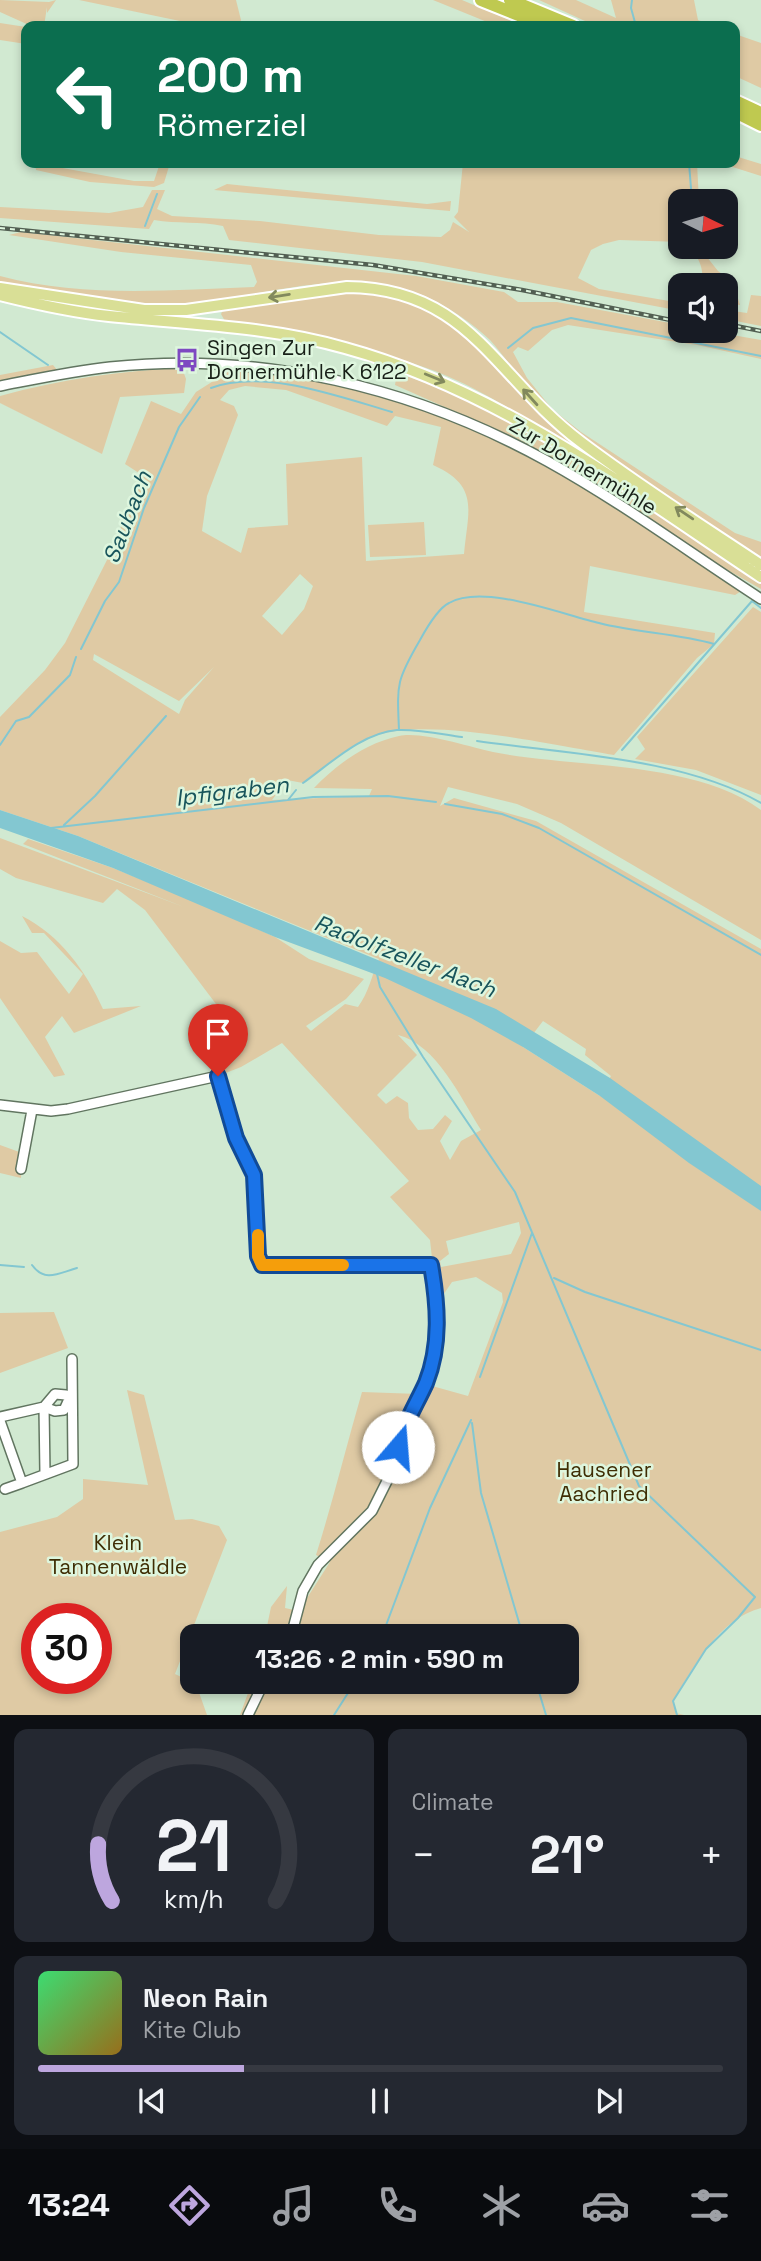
<!DOCTYPE html>
<meta charset="utf-8">
<style>
:root{--surface:#171b24;--page:#242831;--text:#f1f3f6;--muted:#9ea1a6;--line:#363941;--accent:#bda6de}
body{margin:0;font-family:"Space Grotesk",sans-serif;background:var(--page);color:var(--text);height:100vh;display:flex;flex-direction:column;font-size:26px;white-space:nowrap}
*{box-sizing:border-box;margin:0}
p{font-size:23px;color:var(--muted)}
.icon{flex:none;width:38px;height:38px;fill:none;stroke:currentColor;stroke-width:2;stroke-linecap:round;stroke-linejoin:round}
.map{position:relative;height:1715px;overflow:hidden}
.sheet{display:flex;flex-direction:column;gap:14px;padding:14px;background:#0d0f14;flex:1}
.sheet>*{flex:none}
.guide{position:absolute;left:21px;top:21px;width:719px;height:147px;border-radius:14px;box-shadow:0 4px 10px #0003;background:#0b6e4f;color:#fff;overflow:hidden}
.needle{width:46px;rotate:95deg}
.controls{position:absolute;left:668px;top:189px;display:grid;gap:14px}
.controls a{display:grid;place-items:center;width:70px;height:70px;border-radius:14px;background:var(--surface);box-shadow:0 4px 10px #0003;font-size:35px}
.speed{position:absolute;left:21px;top:1603px;display:flex;gap:14px;font-size:35px;font-weight:700;text-align:center}
.speed>*{display:grid;place-content:center;width:91px;height:91px;border-radius:50%;background:var(--surface);box-shadow:0 4px 10px #0003;line-height:1}
.speed .limit{border:10px solid #d22;background:#fff;color:#111}
.pin{position:absolute;display:grid;place-items:center;width:60px;height:60px;color:#fff;margin:-72px -30px;border-radius:50% 50% 50% 0;rotate:-45deg;box-shadow:0 0 7px #0007}
.pin .icon{rotate:45deg}
.me{position:absolute;width:77px;margin:-38px;rotate:18deg;stroke-linejoin:round;filter:drop-shadow(0 0 5px #0008)}
.turn{display:flex;align-items:center;gap:24px;height:147px;padding:0 21px;font-size:32px}
.turn .icon{width:91px;height:91px;stroke-width:2.5}
.turn b{display:block;font-size:49px;line-height:60px}
.big{font-size:52px;font-weight:700;line-height:1.1}
.sheet .widget{flex:1;display:flex;flex-direction:column;justify-content:center;gap:10px;min-width:0;padding:0 24px;border-radius:14px;background:var(--page)}
.sheet .dial{align-items:center;gap:0}
.dial svg{height:182px;overflow:visible;fill:none;stroke:var(--line);stroke-width:7;stroke-linecap:round;text-anchor:middle}
.dial text{fill:var(--text);stroke:none}
.song{display:flex;align-items:center;gap:21px}
.cover{width:84px;height:84px;border-radius:10px;background:linear-gradient(135deg,hsl(140 70% 55%),hsl(40 70% 35%))}
.played{height:7px;border-radius:4px;background:linear-gradient(90deg,var(--accent) 30%,var(--line) 30%)}
.keys{display:flex;justify-content:space-around;direction:ltr}
.heat{display:flex;justify-content:space-between;align-items:center;font-size:38px;direction:ltr}
.sheet .tiles{flex:1;display:grid;gap:14px;grid-template-columns:1fr 1fr}
.widget:last-child{grid-column:span 2}
.trip{position:absolute;left:180px;top:1624px;width:399px;height:70px;border-radius:14px;background:var(--surface);box-shadow:0 4px 10px #0003;font-weight:700;line-height:70px;text-align:center}
.tabs{display:flex;height:112px;justify-content:space-around;align-items:center;background:#090b0e;color:var(--muted)}
.tabs .icon{width:49px;height:49px}
.tabs .selected{color:var(--accent)}
.tabs b{font-size:32px;color:var(--text)}
.map>svg:first-child{display:block}
.green{fill:#dfcaa4;fill-rule:evenodd}
.water{fill:#83c7d1}
.lines{fill:none;stroke-linecap:round;stroke-linejoin:round}
.stream{stroke:#83c7d1;stroke-width:2}
.minor-casing{stroke:#617560;stroke-width:12}
.major-casing{stroke:#fff;stroke-width:14}
.highway-casing{stroke:#fff;stroke-width:16}
.minor{stroke:#fff;stroke-width:9}
.major{stroke:#d9df96;stroke-width:10}
.highway{stroke:#bfc950;stroke-width:12}
.rail-casing{stroke:#525f52;stroke-width:4.5}
.rail{stroke:#def6de;stroke-width:2;stroke-dasharray:5;stroke-linecap:butt}
.oneway{stroke:#82895d}
.route-casing{stroke:#114b97;stroke-width:18}
.route{stroke:#1a73e8;stroke-width:12}
.slow{stroke:#f59e0b;stroke-width:12}
.labels{text-anchor:middle;stroke-width:5;stroke-linejoin:round;paint-order:stroke}
.poi-label{font-size:21px;fill:#171f17;stroke:#def6de;text-anchor:start}
.street-label{font-size:21px;fill:#171f17;stroke:#def6de}
.park-label{font-size:21px;fill:#3f2d04;stroke:#def6de}
.water-label{font-size:23px;font-style:italic;fill:#18545b;stroke:#def6de}
</style>
<div class="map">
<svg width="761" height="1715" viewBox="0 0 761 1715">
<rect width="100%" height="100%" fill="#d1e9d1"/>
<!-- green -->
<path class="green" d="M 0,0 L 49,2 L 56,0 L 47,13 L 47,7 L 44,26 L 31,26 L 0,12 Z
M 79,0 L 236,0 L 241,20 L 239,26 L 204,26 Z
M 433,0 L 462,0 L 524,26 L 497,26 Z
M 539,0 L 576,0 L 616,18 L 611,0 L 694,0 L 698,20 L 714,26 L 596,26 Z
M 0,23 L 26,27 L 26,44 L 0,40 Z
M 735,34 L 761,43 L 761,88 L 735,76 Z
M 735,156 L 761,164 L 761,176 L 720,163 L 735,163 Z
M 35,163 L 134,181 L 154,181 L 160,163 L 170,163 L 164,183 L 154,187 L 90,182 L 36,170 Z
M 463,163 L 697,163 L 699,201 L 681,201 L 681,222 L 676,218 L 681,242 L 619,240 L 603,244 L 591,250 L 578,278 L 599,289 L 681,303 L 681,311 L 422,262 L 229,240 L 223,226 C 200,221 177,224 154,220 L 149,229 L 0,218 L 0,207 L 109,213 L 143,207 L 152,190 L 165,190 L 157,209 L 172,216 L 260,221 L 379,235 L 441,237 L 450,230 L 453,222 L 469,232 L 454,217 L 458,212 Z
M 227,184 L 427,204 L 451,201 L 450,211 L 214,190 Z
M 21,232 L 416,276 L 504,292 L 518,302 L 557,302 L 681,325 L 681,331 L 709,331 L 761,340 L 761,359 L 697,345 L 568,325 L 552,330 L 528,351 L 518,347 L 513,352 L 527,378 L 552,409 L 581,432 L 735,533 L 761,542 L 761,557 C 689,510 613,465 548,409 C 525,389 510,362 490,340 C 473,324 450,308 429,298 C 340,257 239,309 147,306 C 98,304 48,291 0,284 L 0,276 C 81,298 170,290 254,287 L 257,282 L 251,265 L 121,252 L 9,235 Z
M 689,247 L 699,247 L 718,271 L 733,282 L 740,305 L 726,303 L 726,285 L 702,285 C 704,270 700,258 689,247 Z
M 366,292 C 456,305 478,351 537,411 C 554,429 574,445 593,461 C 542,429 491,393 435,371 C 367,345 297,335 226,323 L 221,314 L 223,310 L 324,294 Z
M 751,295 L 761,296 L 761,326 L 726,319 L 726,310 L 747,313 Z
M 53,365 L 58,371 L 0,381 L 0,375 Z
M 182,368 L 186,379 L 184,393 L 120,397 L 102,454 L 0,403 L 0,396 C 61,379 120,371 182,368 Z
M 234,368 C 314,379 395,393 470,426 C 567,470 653,534 743,590 L 735,595 L 590,566 L 584,612 L 715,633 L 714,644 L 697,658 L 614,755 C 556,746 420,714 370,738 C 346,749 324,768 303,783 L 287,780 L 272,800 L 369,796 L 372,789 L 314,788 C 337,764 366,743 399,736 C 422,731 469,747 493,752 C 572,768 694,760 761,810 L 761,940 L 561,823 L 517,804 L 448,787 L 440,806 L 454,798 L 536,821 L 761,949 L 761,1608 C 719,1619 695,1665 673,1701 L 676,1713 L 684,1715 L 240,1715 L 252,1682 L 567,1682 L 567,1636 L 265,1636 L 271,1607 L 287,1586 L 285,1608 L 294,1610 L 297,1591 L 307,1598 L 330,1562 L 316,1555 C 333,1501 346,1447 362,1392 L 419,1394 L 404,1423 L 397,1465 C 405,1437 422,1412 425,1384 L 468,1396 L 503,1302 L 502,1293 L 476,1277 L 452,1282 L 437,1304 L 430,1240 L 390,1197 L 409,1181 L 282,1043 L 241,1067 L 218,1076 L 208,1030 L 219,1008 L 145,910 L 117,889 L 103,903 L 16,878 L 0,869 L 0,838 L 184,907 L 23,844 L 28,839 L 113,868 L 228,915 L 275,937 L 309,959 L 364,979 L 346,999 L 306,1026 L 311,1031 L 345,1004 L 358,1007 C 369,992 371,977 379,959 L 78,836 L 0,810 L 0,717 L 45,670 L 65,643 L 109,556 L 142,475 L 125,464 L 151,401 L 181,414 L 196,392 ZM 245,386 L 286,390 L 387,426 L 395,416 L 441,427 L 433,465 C 480,486 468,510 464,554 L 366,561 L 362,457 L 286,464 L 288,525 L 248,528 L 241,553 L 202,531 L 207,496 L 238,415 L 234,406 L 220,400 L 229,390 ZM 300,574 L 313,586 L 304,609 L 282,635 L 262,616 ZM 94,654 L 179,701 L 214,667 L 185,700 L 179,714 L 93,660 ZM 543,1021 L 586,1049 L 585,1055 L 611,1076 L 600,1096 L 523,1047 ZM 398,1035 C 437,1045 460,1097 481,1130 L 461,1141 L 450,1160 L 440,1141 L 452,1121 L 445,1115 L 433,1129 L 418,1130 L 409,1118 L 408,1103 L 397,1096 L 386,1104 L 377,1095 L 417,1055 ZM 519,1222 L 521,1233 L 511,1254 L 441,1267 L 440,1261 L 449,1254 L 446,1241 Z
M 397,373 C 533,416 642,508 761,581 L 761,589 L 694,551 L 526,443 L 395,385 Z
M 424,522 L 426,555 L 370,557 L 368,525 Z
M 753,607 L 761,612 L 761,795 L 696,770 L 635,759 L 645,749 L 637,737 Z
M 22,916 C 60,935 86,971 103,1009 L 141,1006 L 74,1033 L 62,1016 L 45,1037 L 65,1075 L 54,1077 L 0,998 L 0,941 L 21,953 L 37,952 L 69,994 L 83,974 L 44,933 L 32,933 Z
M 0,1145 L 22,1153 L 21,1178 L 0,1173 Z
M 54,1312 L 68,1348 L 0,1373 L 0,1313 Z
M 127,1390 L 144,1395 L 175,1520 L 192,1519 L 219,1526 L 227,1540 L 175,1674 L 196,1684 L 207,1715 L 0,1715 L 0,1532 L 57,1517 L 83,1499 L 83,1479 L 148,1485 ZM 37,1619 L 96,1619 L 96,1678 L 37,1678 Z"/>
<!-- water -->
<path class="water" d="M 0,810 L 78,836 L 496,1009 L 610,1078 L 761,1186 L 761,1211 L 689,1163 L 600,1096 L 523,1047 L 471,1018 L 385,978 L 275,937 L 113,868 L 0,828 Z"/>
<g class="lines">
<!-- stream -->
<path class="stream" d="M 632,0 L 631,8 L 636,26
M 689,163 L 692,201
M 145,226 L 157,194
M 0,332 L 48,365
M 508,348 L 533,328 L 571,318 L 761,356
M 211,388 C 263,368 340,397 392,412
M 81,649 L 105,601 L 119,582 L 144,508 L 179,427 L 200,397
M 399,730 C 397,684 396,681 420,640 C 426,629 437,609 449,603 C 484,583 563,615 599,623 C 637,633 676,633 714,644
M 477,741 C 566,754 684,758 761,803
M 0,745 L 16,721 L 29,717 L 70,675 L 76,657
M 622,750 L 752,601 L 761,608
M 303,783 C 331,763 362,733 397,730 C 419,729 441,734 462,737
M 288,800 L 296,790
M 445,804 L 502,814 L 539,828 L 761,955
M 64,825 L 95,796 L 166,716
M 51,828 L 313,797 L 388,796 L 436,802
M 377,974 L 380,987 L 423,1057 L 515,1192 L 639,1486 L 755,1597 L 738,1618 L 706,1649 L 673,1701 L 677,1715
M 0,1265 L 24,1267
M 32,1265 C 45,1283 59,1273 77,1268
M 554,1278 L 585,1292 L 761,1350
M 480,1377 L 532,1233
M 472,1423 L 481,1493 L 523,1636
M 382,1636 L 430,1508 L 471,1420
M 536,1682 L 546,1715
M 334,1715 L 355,1682"/>
<!-- minor casing -->
<g class="minor-casing">
<path id="minor" d="M 0,386 C 36,379 73,371 110,367 C 263,351 413,387 547,461 C 621,502 690,553 761,599
M 0,1105 L 51,1111 L 68,1109 L 218,1076 L 236,1138 L 254,1175 L 258,1256 L 263,1265 L 431,1265 L 437,1304 L 436,1345 L 425,1384 L 404,1423 L 392,1471 L 372,1511 L 318,1565 L 303,1591 L 291,1636
M 21,1169 L 32,1110
M 44,1407 L 45,1474
M 0,1417 L 44,1407 L 55,1411 L 64,1410 L 69,1399 L 66,1395 L 55,1394 L 44,1407
M 0,1421 L 22,1483 L 73,1464 L 72,1359
M 5,1489 L 22,1483
M 248,1715 L 264,1682"/>
</g>
<!-- major casing -->
<g class="major-casing">
<path id="major" d="M 0,288 L 144,310 L 186,310 L 347,287 C 470,288 495,378 581,442 C 639,486 701,525 761,565
M 0,295 C 36,304 73,312 109,316 C 188,324 268,326 345,348 C 501,391 628,489 761,577"/>
</g>
<!-- highway casing -->
<g class="highway-casing">
<path id="highway" d="M 481,0 L 546,26
M 510,0 L 573,26
M 735,101 L 761,113
M 735,112 L 761,125"/>
</g>
<!-- minor -->
<use href="#minor" class="minor"/>
<!-- major -->
<use href="#major" class="major"/>
<!-- highway -->
<use href="#highway" class="highway"/>
<!-- rail casing -->
<g class="rail-casing">
<path id="rail" d="M 0,228 L 373,265 L 522,290 L 681,322
M 726,324 L 761,331"/>
</g>
<!-- rail -->
<use href="#rail" class="rail"/>
</g>
<!-- one-way arrows -->
<defs><path id="oneway-shaft" d="M-6 0H5M1.5-3L5.5 0L1.5 3" fill="none" stroke-width="1.6" stroke-linecap="round" stroke-linejoin="round" transform="scale(1.75)"/></defs>
<g class="oneway">
<use href="#oneway-shaft" transform="translate(279 296) rotate(171)"/>
<use href="#oneway-shaft" transform="translate(435 378) rotate(22)"/>
<use href="#oneway-shaft" transform="translate(530 397) rotate(-132)"/>
<use href="#oneway-shaft" transform="translate(684 513) rotate(-146)"/>
</g>
<g class="lines">
<!-- route casing -->
<g class="route-casing">
<path id="route" d="M 218,1076 L 236,1138 L 254,1175 L 258,1256 L 262,1265 L 431,1265 C 438,1305 441,1345 426,1383 C 416,1405 404,1423 398,1447"/>
</g>
<!-- route -->
<use href="#route" class="route"/>
<!-- slow -->
<path class="slow" d="M 258,1235 L 258,1256 L 262,1265 L 343,1265"/>
</g>
<!-- icons -->
<defs>
<g id="bus-bare" transform="scale(1.89)"><path d="M-5-6H5V4H4V6H2V4H-2V6H-4V4H-5ZM-3.5-4V0h7V-4ZM-3.5 1.2v1.5H-2V1.2ZM2 1.2v1.5H3.5V1.2Z" fill="#7e49c1" stroke="#def6de" stroke-width="2.5" paint-order="stroke"/></g>
</defs>
<g fill-rule="evenodd">
<use href="#bus-bare" x="187" y="360"/>
</g>
<g class="labels">
<!-- poi labels -->
<g class="poi-label">
<text x="207" y="355">Singen Zur<tspan x="207" dy="24">Dornermühle K 6122</tspan></text>
</g>
<!-- street labels -->
<g class="street-label">
<text transform="translate(583 466) rotate(31)" y="7">Zur Dornermühle</text>
</g>
<!-- park labels -->
<g class="park-label">
<text x="604" y="1477">Hausener<tspan x="604" dy="24">Aachried</tspan></text>
<text x="118" y="1550">Klein<tspan x="118" dy="24">Tannenwäldle</tspan></text>
</g>
<!-- water labels -->
<g class="water-label">
<text transform="translate(127 517) rotate(-69)" y="8">Saubach</text>
<text transform="translate(232 791) rotate(-7)" y="8">Ipfigraben</text>
<text transform="translate(405 956) rotate(21)" y="8">Radolfzeller Aach</text>
</g>
</g>
</svg>
<div class="controls">
<a><svg class="needle" viewBox="-14 -14 28 28"><path d="M0-13l5 13h-10z" fill="#e53935"/><path d="M0 13l5-13h-10z" fill="#9ea1a6"/></svg></a>
<a><svg class="icon" aria-label="sound" viewBox="0 0 24 24"><path d="M4 9h4l5-4v14l-5-4H4zM17 9q2 3 0 6"/></svg></a>
</div>
<div class="speed"><div class="limit">30</div></div>
<div class="pin" style="left:218px;top:1076px;background:#d93025"><svg class="icon" aria-label="arrive" viewBox="0 0 24 24"><path d="M6 21V4h12l-3 4 3 4H6"/></svg></div>
<svg class="me" style="left:398px;top:1447px" viewBox="-20 -20 40 40"><circle r="19" fill="#fff"/><path d="M0-13L10 11 0 6-10 11z" fill="#1a73e8"/></svg>
<div class="trip">13:26 · 2 min · 590 m</div>
<div class="guide">
<div class="turn"><svg class="icon" aria-label="left" viewBox="0 0 24 24"><path d="M17 20v-9H6M10 6l-5 5 5 5"/></svg><div><b>200 m</b>Römerziel</div></div>
</div>
</div>
<section class="sheet">
<div class="tiles">
<div class="widget dial"><svg viewBox="0 0 100 80">
<path d="M14 69A42 42 0 1 1 86 69"/>
<path d="M14 69A42 42 0 0 1 8 44" stroke="#bda6de"/>
<text x="50" y="56" font-size="32" font-weight="700">21</text>
<text x="50" y="72" font-size="11">km/h</text>
</svg></div>
<div class="widget"><p>Climate</p>
<div class="heat"><a>−</a><b class="big">21°</b><a>+</a></div>
</div>
<div class="widget">
<div class="song"><i class="cover"></i><div><b>Neon Rain</b><p>Kite Club</p></div></div>
<div class="played"></div>
<div class="keys"><svg class="icon" aria-label="previous" viewBox="0 0 24 24"><path d="M18 5L8 12l10 7zM5 5v14"/></svg><svg class="icon" aria-label="pause" viewBox="0 0 24 24"><path d="M8 5v14M16 5v14"/></svg><svg class="icon" aria-label="next" viewBox="0 0 24 24"><path d="M6 5l10 7-10 7zM19 5v14"/></svg></div>
</div>
</div>
</section>
<nav class="tabs">
<b>13:24</b>
<svg class="icon selected" aria-label="directions" viewBox="0 0 24 24"><path d="M12 3l9 9-9 9-9-9zM9 14v-3h6M13 9l2 2-2 2"/></svg>
<svg class="icon" aria-label="music" viewBox="0 0 24 24"><path d="M9 18V5l10-2v13"/><circle cx="6" cy="18" r="3"/><circle cx="16" cy="16" r="3"/></svg>
<svg class="icon" aria-label="phone" viewBox="0 0 24 24"><path d="M5 4h4l2 5-3 2q2 4 5 5l2-3 5 2v4C11 20 4 13 5 4z"/></svg>
<svg class="icon" aria-label="climate" viewBox="0 0 24 24"><path d="M12 3v18M4 7l16 10M4 17L20 7"/></svg>
<svg class="icon" aria-label="car" viewBox="0 0 24 24"><path d="M5 17H2v-5l4-1 3-4h7l3 4 3 1v5h-3M9 17h6M6 11h13"/><circle cx="7" cy="17" r="2"/><circle cx="17" cy="17" r="2"/></svg>
<svg class="icon" aria-label="filters" viewBox="0 0 24 24"><path d="M4 7h16M4 17h16"/><circle cx="9" cy="7" r="2"/><circle cx="15" cy="17" r="2"/></svg>
</nav>
